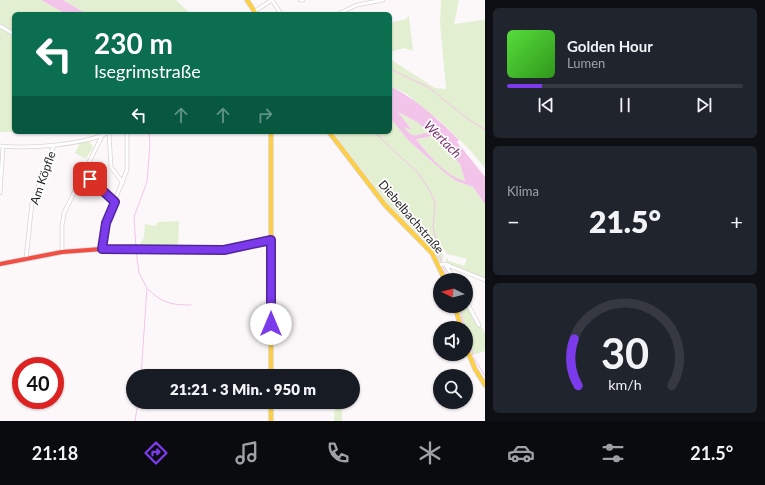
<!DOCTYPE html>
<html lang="de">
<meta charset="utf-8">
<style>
:root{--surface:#171b24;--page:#20242c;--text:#f1f3f6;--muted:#9ea1a6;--line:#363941;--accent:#7c3aed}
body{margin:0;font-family:Lato,sans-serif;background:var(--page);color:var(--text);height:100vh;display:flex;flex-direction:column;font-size:15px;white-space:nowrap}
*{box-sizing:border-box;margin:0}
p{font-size:13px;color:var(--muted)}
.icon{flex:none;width:22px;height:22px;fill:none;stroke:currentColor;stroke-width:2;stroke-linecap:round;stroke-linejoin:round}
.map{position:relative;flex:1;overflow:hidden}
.drawer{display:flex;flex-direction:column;gap:8px;padding:8px;background:#0d0f14;width:280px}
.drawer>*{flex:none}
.guide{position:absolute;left:12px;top:12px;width:380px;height:122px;border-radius:6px;box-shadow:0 1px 3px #0004;background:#0b6e4f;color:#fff;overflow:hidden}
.needle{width:26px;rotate:276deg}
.controls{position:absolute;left:433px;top:273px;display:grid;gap:8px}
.controls a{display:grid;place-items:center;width:40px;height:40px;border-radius:50%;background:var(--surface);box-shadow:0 1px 3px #0004;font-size:20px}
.speed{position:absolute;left:12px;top:357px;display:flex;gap:8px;font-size:20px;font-weight:700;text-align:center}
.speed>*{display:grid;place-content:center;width:52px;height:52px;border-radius:50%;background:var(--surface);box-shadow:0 1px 3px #0004;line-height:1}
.speed .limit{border:6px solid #d22;background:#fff;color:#111}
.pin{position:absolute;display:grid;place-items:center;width:34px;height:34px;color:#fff;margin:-17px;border-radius:8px;box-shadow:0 2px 6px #0006}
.me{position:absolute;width:44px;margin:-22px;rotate:0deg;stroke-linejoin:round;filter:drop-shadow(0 0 3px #0008)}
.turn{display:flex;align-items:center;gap:14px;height:84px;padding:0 16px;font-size:18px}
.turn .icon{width:52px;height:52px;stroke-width:2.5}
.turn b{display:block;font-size:28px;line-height:34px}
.lanes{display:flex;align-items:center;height:38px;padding:0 16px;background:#0003;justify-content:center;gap:20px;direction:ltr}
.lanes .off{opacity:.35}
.big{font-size:30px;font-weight:800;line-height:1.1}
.drawer .card{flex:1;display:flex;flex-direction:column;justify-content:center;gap:6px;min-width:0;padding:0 14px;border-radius:6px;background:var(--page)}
.drawer .dial{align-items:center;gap:0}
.dial svg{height:104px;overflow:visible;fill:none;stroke:var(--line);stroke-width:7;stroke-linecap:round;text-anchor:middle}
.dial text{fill:var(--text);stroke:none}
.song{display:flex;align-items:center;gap:12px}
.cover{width:48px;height:48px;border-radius:6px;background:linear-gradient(135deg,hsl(110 70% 55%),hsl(110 70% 35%))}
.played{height:4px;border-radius:2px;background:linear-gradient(90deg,var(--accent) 15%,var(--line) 15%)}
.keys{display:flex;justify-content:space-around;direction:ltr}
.heat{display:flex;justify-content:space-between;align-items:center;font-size:22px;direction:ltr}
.trip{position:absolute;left:126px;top:369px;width:234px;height:40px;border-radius:20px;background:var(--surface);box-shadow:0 1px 3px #0004;font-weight:800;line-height:40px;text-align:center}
.dock{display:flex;height:64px;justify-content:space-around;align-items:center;background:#090b0e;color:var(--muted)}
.dock .icon{width:28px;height:28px}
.dock .on{color:var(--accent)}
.dock b{font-size:18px;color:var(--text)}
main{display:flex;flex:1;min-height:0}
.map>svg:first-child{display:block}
.green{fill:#e3efd1}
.water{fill:#f3c4ea;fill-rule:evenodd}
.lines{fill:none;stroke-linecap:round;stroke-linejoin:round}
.stream{stroke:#f3c4ea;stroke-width:1}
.street-casing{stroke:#d7d4d6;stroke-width:4.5}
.slow-casing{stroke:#d7d4d6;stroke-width:5.5}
.jam-casing{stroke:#d7d4d6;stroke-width:5.5}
.street{stroke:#fffefe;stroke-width:3}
.slow{stroke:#ffcf43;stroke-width:4}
.jam{stroke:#f24e42;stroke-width:4}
.route-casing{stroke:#51269a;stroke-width:10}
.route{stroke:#7c3aed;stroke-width:7}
.labels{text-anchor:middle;stroke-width:3.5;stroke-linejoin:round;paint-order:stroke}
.street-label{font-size:12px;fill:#201e1f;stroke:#fff}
.water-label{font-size:13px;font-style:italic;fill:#7a2f71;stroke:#fff}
</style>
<main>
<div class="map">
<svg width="485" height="421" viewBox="0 0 485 421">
<rect width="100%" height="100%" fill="#fcf8fa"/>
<!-- green -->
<path class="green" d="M 0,0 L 41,0 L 66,14 L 14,14 L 14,132 L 0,132 Z
M 63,0 L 176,0 L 191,14 L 87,14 Z
M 441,0 L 459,0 L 454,24 L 484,20 L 485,18 L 485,168 L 471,151 L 438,119 L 426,111 L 407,94 L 390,86 L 390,59 L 435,88 L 446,89 L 440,23 Z
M 409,16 L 413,51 L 404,48 L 390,52 L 390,23 L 406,19 Z
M 396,111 L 417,122 L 430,134 C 417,133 412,142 402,126 L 412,129 Z
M 390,118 L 409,141 L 445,173 L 456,181 L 473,187 L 485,204 L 485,278 L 446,263 L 446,257 L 449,261 L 464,266 L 467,259 L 447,254 L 443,248 L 443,262 L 440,263 L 420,236 L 389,205 L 333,132 L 390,132 Z
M 433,136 L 460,164 L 465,181 C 445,177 428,154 415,138 Z
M 88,140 L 93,147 L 86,159 L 75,153 L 81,141 Z
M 179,221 L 178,248 L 138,247 L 144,237 L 145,224 L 156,226 L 157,222 Z
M 466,302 L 485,333 L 485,351 L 473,355 L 458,306 L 466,306 Z
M 335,402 L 342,402 L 342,421 L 334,421 Z"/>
<!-- water -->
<path class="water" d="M 41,0 L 63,0 L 87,14 L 66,14 Z
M 390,86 C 415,98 439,120 459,140 L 457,142 L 485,177 L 485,204 L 473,187 L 456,181 L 445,173 L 409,141 L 390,118 ZM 398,112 L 417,122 L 430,133 C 416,133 414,141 404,127 L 412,130 ZM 433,136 L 460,164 L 465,181 C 445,176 428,154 416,139 Z"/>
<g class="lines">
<!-- stream -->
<path class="stream" d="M 390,69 L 428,87 L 468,119 L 485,130
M 374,132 L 418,173 L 431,193 L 435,203 L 433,227 L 441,262
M 136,248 L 134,217 L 147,182 L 150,144 L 149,132
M 136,251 L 139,273 L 147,288 L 141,376
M 443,266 L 449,280
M 148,289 C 162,303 171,305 191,305
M 459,306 L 465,328
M 466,330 L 473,355
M 474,358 L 485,376
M 135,421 L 138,402"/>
<!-- street casing -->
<g class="street-casing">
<path id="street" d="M 272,0 L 281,14
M 300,0 L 303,0
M 255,11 L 272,0
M 338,14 L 357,5 L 383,0
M 0,26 L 14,34
M 109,133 L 111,167 L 123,183
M 0,146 C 30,149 83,145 110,132
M 83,172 L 115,202
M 0,193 L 3,147
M 102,249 L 107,220 L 127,170 L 127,132
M 62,252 L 62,226 L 64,213 L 102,136
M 26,259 L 32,203 L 54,145
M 445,264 L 455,280
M 439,265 L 445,264 L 485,280
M 466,301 L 479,325"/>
</g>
<!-- slow casing -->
<g class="slow-casing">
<path id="slow" d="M 247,0 L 256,14
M 271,132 L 271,376
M 329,132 L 385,205 L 432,253 L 445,280
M 455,306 L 461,328
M 466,347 L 475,369 L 485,385
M 271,402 L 271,421"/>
</g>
<!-- jam casing -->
<g class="jam-casing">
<path id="jam" d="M 0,264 L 62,252 L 102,249 L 224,250 L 271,240"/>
</g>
<!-- street -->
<use href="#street" class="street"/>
<!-- slow -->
<use href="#slow" class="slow"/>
<!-- jam -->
<use href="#jam" class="jam"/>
</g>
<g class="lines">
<!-- route casing -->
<g class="route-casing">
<path id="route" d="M 90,179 L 115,202 L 106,223 L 102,249 L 224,250 L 271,240 L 271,324"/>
</g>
<!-- route -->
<use href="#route" class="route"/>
</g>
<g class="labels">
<!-- street labels -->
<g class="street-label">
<text transform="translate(43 178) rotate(-71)" y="4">Am Köpfle</text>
<text transform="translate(411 217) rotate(49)" y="4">Diebelbachstraße</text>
</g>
<!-- water labels -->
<g class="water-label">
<text transform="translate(443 139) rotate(45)" y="5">Wertach</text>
</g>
</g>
</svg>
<div class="controls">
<a><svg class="needle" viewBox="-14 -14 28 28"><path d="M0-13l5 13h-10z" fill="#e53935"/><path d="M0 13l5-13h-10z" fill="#9ea1a6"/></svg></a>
<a><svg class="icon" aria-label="sound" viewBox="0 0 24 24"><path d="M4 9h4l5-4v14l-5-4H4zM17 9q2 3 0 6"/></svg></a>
<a><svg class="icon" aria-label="search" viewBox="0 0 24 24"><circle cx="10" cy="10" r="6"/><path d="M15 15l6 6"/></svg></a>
</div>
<div class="speed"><div class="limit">40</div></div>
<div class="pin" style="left:90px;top:179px;background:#d93025"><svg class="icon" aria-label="arrive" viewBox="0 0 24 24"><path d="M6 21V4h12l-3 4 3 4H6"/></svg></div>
<svg class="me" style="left:271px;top:324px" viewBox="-20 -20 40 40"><circle r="19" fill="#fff"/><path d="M0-13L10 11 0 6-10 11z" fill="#7c3aed"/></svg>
<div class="trip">21:21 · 3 Min. · 950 m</div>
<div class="guide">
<div class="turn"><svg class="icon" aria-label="left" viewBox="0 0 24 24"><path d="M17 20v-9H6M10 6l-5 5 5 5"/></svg><div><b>230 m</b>Isegrimstraße</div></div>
<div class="lanes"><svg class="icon" aria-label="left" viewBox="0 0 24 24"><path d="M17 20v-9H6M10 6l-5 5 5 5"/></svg><svg class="icon off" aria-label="ahead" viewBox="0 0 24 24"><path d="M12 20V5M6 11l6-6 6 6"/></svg><svg class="icon off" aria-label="ahead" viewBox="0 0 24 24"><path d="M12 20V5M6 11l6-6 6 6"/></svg><svg class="icon off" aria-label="right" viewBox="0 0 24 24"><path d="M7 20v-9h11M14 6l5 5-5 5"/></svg></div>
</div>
</div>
<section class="drawer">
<div class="card">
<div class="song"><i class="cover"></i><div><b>Golden Hour</b><p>Lumen</p></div></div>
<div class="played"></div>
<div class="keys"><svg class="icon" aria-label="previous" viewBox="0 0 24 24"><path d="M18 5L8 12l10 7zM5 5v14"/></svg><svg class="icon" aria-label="pause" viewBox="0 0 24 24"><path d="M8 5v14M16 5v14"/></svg><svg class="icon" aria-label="next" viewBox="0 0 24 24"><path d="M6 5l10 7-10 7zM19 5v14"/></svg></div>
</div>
<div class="card"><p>Klima</p>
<div class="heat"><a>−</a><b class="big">21.5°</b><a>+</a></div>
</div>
<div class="card dial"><svg viewBox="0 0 100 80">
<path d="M14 69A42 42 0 1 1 86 69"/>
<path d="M14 69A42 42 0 0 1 11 33" stroke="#7c3aed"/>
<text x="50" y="56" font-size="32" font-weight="700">30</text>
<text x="50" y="72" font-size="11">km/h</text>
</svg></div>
</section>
</main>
<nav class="dock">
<b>21:18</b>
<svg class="icon on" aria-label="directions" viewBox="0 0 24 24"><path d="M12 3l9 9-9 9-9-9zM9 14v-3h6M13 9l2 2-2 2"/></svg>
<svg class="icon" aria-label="music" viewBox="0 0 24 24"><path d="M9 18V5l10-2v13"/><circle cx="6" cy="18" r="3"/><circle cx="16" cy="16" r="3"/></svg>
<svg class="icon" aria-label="phone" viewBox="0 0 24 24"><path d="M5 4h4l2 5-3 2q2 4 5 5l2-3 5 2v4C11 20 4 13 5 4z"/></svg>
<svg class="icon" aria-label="climate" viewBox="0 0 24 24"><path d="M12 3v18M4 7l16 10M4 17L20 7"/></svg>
<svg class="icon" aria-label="car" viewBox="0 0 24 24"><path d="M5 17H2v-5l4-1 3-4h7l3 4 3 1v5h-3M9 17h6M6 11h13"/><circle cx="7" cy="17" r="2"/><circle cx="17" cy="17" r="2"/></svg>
<svg class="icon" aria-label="filters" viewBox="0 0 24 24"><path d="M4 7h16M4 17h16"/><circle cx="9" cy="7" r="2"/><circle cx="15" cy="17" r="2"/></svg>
<b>21.5°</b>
</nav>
